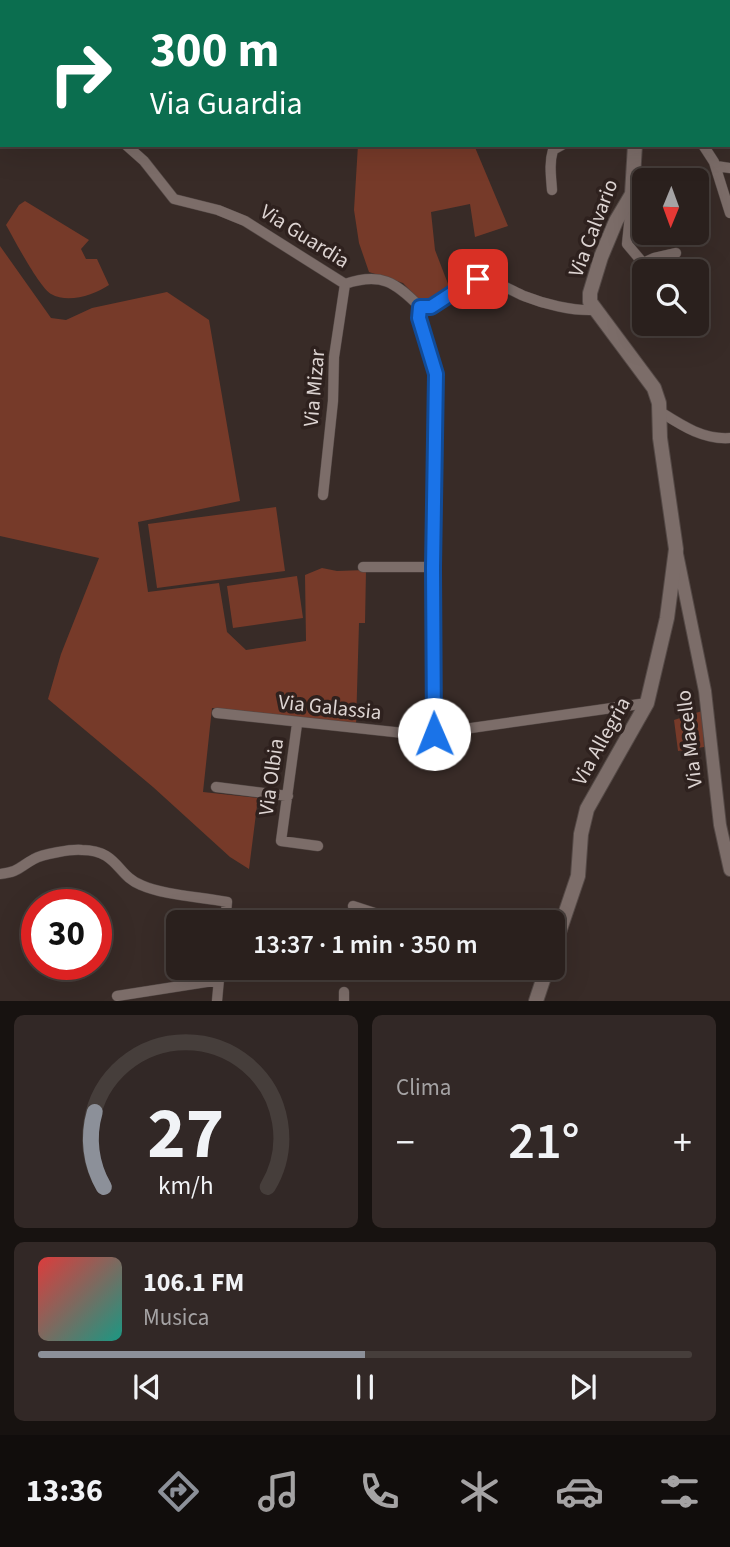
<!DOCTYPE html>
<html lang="it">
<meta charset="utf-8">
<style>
:root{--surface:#2a201d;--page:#322826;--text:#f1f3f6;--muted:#a5a3a4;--line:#463e3b;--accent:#8c9099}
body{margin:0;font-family:"Source Sans 3",sans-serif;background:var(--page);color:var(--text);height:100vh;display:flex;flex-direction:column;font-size:26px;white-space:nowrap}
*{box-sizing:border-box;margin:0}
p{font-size:23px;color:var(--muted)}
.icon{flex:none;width:38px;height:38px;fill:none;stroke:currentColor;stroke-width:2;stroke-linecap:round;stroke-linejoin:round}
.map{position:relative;height:1001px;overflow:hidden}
.details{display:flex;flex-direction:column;gap:14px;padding:14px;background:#171210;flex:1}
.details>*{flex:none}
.top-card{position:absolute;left:0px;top:0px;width:732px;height:147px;box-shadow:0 7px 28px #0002,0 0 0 2px var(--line);background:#0b6e4f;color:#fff;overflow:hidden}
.needle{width:46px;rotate:181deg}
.controls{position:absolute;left:632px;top:168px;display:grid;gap:14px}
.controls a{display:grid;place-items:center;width:77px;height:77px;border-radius:10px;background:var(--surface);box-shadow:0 7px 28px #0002,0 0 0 2px var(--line);font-size:35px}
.speed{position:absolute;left:21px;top:889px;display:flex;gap:14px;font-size:35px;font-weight:700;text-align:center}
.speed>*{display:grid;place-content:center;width:91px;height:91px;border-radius:50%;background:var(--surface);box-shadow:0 7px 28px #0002,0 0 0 2px var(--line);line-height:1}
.speed .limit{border:10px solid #d22;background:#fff;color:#111}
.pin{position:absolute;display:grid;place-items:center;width:60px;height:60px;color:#fff;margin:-30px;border-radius:14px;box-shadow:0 4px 10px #0006}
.me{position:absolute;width:77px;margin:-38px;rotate:359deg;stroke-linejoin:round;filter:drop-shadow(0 0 5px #0008)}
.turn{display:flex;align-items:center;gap:24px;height:147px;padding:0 35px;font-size:32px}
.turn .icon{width:91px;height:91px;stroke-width:2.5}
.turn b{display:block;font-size:49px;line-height:60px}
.big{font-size:52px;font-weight:600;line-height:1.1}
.details .tile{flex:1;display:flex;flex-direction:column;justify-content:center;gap:10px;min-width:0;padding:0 24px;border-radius:10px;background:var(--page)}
.details .dial{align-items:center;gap:0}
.dial svg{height:182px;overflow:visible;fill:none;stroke:var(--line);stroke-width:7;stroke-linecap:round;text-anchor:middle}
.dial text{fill:var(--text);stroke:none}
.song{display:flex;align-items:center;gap:21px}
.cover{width:84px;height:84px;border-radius:10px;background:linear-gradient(135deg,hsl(0 70% 55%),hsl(170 70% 35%))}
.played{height:7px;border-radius:4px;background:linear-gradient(90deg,var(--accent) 50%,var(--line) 50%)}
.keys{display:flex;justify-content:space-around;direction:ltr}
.heat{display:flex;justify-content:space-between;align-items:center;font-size:38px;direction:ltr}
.details .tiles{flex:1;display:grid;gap:14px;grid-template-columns:1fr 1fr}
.tile:last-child{grid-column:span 2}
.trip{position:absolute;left:166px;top:910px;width:399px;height:70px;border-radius:10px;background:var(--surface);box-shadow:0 7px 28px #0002,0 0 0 2px var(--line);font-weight:600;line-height:70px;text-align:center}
.menu{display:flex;height:112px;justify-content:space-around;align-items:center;background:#110d0c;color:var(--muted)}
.menu .icon{width:49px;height:49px}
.menu .on{color:var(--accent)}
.menu b{font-size:32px;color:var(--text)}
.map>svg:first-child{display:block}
.green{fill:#763a29}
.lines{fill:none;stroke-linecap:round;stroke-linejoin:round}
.minor-casing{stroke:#544946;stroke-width:11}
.tertiary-casing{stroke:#544946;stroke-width:14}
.secondary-casing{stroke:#544946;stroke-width:16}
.minor{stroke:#7c6d69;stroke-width:10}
.tertiary{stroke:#7c6d69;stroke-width:12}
.secondary{stroke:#7c6d69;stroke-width:14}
.route-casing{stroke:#114b97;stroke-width:18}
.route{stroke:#1a73e8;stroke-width:12}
.labels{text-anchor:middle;stroke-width:7;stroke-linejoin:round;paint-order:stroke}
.street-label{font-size:21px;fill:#ddd4d2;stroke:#2e211e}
</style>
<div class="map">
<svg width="730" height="1001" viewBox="0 0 730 1001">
<rect width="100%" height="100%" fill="#382b27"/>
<!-- green -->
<path class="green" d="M 358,145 L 474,145 L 508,226 L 475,237 L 470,204 L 431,212 L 435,250 L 450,289 L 430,303 L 421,302 L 403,283 L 369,272 L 359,243 L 354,210 Z
M 25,201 L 89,240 L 81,249 L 86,259 L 97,259 L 109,285 C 94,295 68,304 51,294 C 39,287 14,239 6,225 L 19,205 Z
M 0,246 L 51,318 L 66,320 L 92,308 L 167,292 L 209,320 L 240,501 L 138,522 L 148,592 L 219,583 L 227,632 L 246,650 L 306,641 L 305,575 L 322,568 L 337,571 L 366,570 L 365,623 L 359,623 L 356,725 L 212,708 L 203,792 L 258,798 L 249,869 L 230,857 L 153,787 L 48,699 L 61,654 L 99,558 L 0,536 Z
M 276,507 L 285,571 L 157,588 L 148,524 Z
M 297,576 L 303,618 L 233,628 L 227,586 Z
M 702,711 L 704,747 L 678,751 L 674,720 Z"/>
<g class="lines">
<!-- minor casing -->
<g class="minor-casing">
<path id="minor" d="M 10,0 L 11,2
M 185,0 L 186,2
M 263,2 L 286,0
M 598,2 L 599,0
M 126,145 L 144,161 L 174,199 L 218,210 L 245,221 L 345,284 C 381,272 395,282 420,307 C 443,306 458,281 478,280 C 494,279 510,290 524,296 C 544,304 572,311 594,310
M 703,145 L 714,162 L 730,213
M 716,166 L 730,168
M 635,173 L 660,177
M 552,190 C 551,176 549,163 553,150 L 562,145
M 632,195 L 627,244 L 643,263 L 654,258 L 676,253
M 630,221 L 644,221
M 420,307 L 419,318 L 436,375 L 433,567 L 434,734
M 659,411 C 681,425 703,440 730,438
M 323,495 L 333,401 L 334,357 L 345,284
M 363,567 L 433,567
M 217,713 L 422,735 L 647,703
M 297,724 L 281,841 L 318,846
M 216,787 L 288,796
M 0,874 C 19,872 19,867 34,859 C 42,854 72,849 82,850 C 118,850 117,876 141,885 C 163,895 202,897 227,902 L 225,922
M 353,906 L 402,922
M 117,996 L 219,980
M 217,1001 L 220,968
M 344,1001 L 344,992"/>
</g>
<!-- tertiary casing -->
<g class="tertiary-casing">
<path id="tertiary" d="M 676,549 L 705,691 L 720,825 L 730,870"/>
</g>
<!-- secondary casing -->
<g class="secondary-casing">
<path id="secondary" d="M 613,0 L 614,2
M 99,2 L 101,0
M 0,71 L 2,70
M 553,950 L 578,876 L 581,834 L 587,809 L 647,703 L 667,618 L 676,549 L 660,438 L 659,403 L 654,388 L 590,302 L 590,293 L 601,257 L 616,221 L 632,194 L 635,145
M 536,1001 L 547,968"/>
</g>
<!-- minor -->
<use href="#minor" class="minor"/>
<!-- tertiary -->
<use href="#tertiary" class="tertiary"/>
<!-- secondary -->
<use href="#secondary" class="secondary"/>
</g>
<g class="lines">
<!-- route casing -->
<g class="route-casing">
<path id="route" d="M 434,734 L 433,568 L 436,374 L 419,318 L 420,307 L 431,307 L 471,281 L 478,279"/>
</g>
<!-- route -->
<use href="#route" class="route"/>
</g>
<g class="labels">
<!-- street labels -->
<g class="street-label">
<text transform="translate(593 228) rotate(-69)" y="7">Via Calvario</text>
<text transform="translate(305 236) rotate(32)" y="7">Via Guardia</text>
<text transform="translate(314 388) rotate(-85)" y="7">Via Mizar</text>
<text transform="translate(330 707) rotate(6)" y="7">Via Galassia</text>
<text transform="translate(689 739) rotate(-97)" y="7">Via Macello</text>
<text transform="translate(601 741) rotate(-61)" y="7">Via Allegria</text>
<text transform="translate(271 777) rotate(-82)" y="7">Via Olbia</text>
</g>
</g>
</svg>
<div class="controls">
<a><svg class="needle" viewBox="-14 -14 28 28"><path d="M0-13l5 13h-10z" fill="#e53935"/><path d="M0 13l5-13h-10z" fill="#a5a3a4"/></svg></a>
<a><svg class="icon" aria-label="search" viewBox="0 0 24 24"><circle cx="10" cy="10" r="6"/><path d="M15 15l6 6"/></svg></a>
</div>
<div class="speed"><div class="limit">30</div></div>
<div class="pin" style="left:478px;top:279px;background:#d93025"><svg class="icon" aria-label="arrive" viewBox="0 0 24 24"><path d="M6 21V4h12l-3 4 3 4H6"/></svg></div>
<svg class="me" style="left:434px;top:734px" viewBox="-20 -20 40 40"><circle r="19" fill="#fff"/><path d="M0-13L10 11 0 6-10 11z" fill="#1a73e8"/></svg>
<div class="trip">13:37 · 1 min · 350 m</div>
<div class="top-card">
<div class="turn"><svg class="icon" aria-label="right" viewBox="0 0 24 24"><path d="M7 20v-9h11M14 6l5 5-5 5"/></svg><div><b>300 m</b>Via Guardia</div></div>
</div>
</div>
<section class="details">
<div class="tiles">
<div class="tile dial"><svg viewBox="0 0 100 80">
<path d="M14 69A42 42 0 1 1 86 69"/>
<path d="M14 69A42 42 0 0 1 10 36" stroke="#8c9099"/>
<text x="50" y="56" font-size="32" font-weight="700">27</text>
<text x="50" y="72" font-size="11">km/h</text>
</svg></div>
<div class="tile"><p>Clima</p>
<div class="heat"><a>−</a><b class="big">21°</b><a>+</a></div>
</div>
<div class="tile">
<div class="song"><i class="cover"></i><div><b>106.1 FM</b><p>Musica</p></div></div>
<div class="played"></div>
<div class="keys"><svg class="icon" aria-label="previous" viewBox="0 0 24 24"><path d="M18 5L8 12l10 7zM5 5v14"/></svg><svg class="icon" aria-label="pause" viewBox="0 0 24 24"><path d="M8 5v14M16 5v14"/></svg><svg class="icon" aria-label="next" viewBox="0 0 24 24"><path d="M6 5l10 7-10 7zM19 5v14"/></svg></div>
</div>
</div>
</section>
<nav class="menu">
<b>13:36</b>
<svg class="icon on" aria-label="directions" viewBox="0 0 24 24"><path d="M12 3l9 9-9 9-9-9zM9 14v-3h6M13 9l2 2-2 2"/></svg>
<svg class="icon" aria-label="music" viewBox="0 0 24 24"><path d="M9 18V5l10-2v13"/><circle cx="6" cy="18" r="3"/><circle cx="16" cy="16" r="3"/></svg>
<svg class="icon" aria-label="phone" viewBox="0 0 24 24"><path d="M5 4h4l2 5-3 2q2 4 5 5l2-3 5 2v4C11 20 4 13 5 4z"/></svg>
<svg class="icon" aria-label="climate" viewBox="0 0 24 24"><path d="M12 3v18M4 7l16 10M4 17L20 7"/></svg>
<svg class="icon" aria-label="car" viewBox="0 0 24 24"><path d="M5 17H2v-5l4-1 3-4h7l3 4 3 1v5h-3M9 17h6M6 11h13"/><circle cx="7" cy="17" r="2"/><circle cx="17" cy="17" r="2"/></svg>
<svg class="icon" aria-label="filters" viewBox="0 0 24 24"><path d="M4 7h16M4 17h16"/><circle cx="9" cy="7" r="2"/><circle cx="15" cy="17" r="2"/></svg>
</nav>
